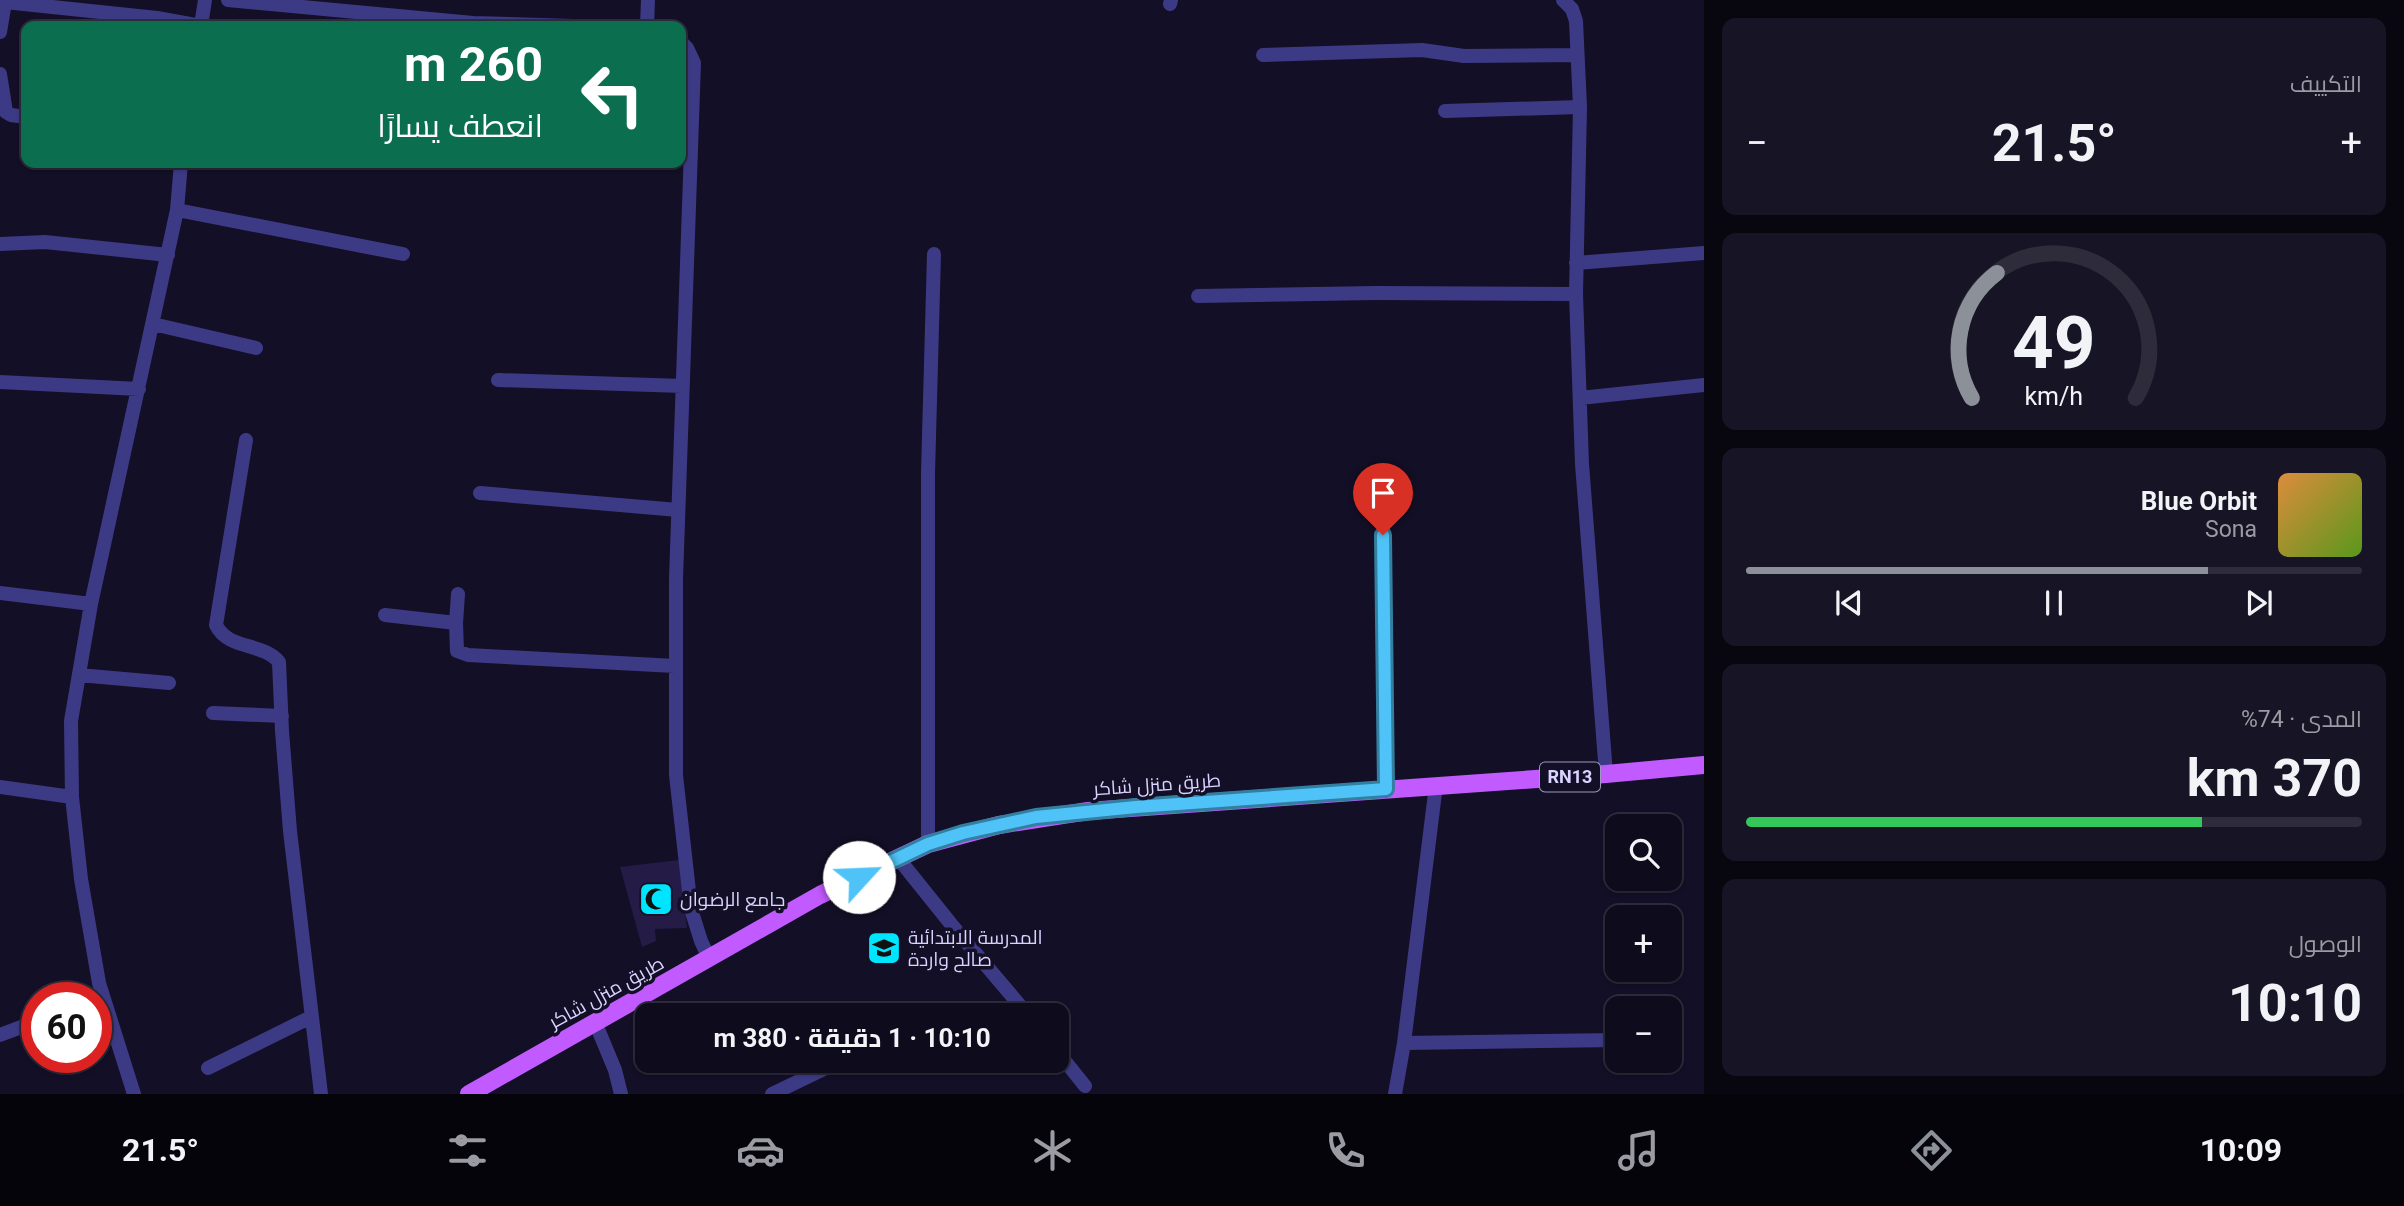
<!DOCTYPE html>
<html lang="ar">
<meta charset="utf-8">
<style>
:root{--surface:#0e0b1c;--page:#171425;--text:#f1f3f6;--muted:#9b9ba3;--line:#2e2b3b;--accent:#8c9099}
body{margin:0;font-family:Roboto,Cairo,sans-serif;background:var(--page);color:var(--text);direction:rtl;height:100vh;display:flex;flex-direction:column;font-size:26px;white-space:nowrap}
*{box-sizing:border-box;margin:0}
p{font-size:23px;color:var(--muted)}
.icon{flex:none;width:38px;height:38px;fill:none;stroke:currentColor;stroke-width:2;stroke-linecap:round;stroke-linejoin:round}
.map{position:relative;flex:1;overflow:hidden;direction:ltr}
.details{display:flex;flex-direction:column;gap:18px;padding:18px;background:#08060f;width:700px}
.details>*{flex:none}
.top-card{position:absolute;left:21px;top:21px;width:665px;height:147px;border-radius:14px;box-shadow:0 2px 5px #0004,0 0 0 2px var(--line);direction:rtl;background:#0b6e4f;color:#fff;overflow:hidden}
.controls{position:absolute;left:1605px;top:814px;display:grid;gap:14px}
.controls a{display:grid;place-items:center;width:77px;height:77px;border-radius:14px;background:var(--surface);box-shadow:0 2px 5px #0004,0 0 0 2px var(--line);font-size:35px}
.speed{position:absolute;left:21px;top:982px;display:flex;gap:14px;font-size:35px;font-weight:700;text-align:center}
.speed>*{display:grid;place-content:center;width:91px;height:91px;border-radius:50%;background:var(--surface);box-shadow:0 2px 5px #0004,0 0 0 2px var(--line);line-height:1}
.speed .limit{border:10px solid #d22;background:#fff;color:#111}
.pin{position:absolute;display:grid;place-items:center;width:60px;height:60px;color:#fff;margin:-72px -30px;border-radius:50% 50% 50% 0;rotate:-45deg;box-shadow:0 0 7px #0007}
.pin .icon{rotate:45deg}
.me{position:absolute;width:77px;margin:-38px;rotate:65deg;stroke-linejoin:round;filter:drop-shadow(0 0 5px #0008)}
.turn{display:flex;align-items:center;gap:24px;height:147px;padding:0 28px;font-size:32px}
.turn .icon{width:91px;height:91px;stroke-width:2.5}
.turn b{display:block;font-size:49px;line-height:60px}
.big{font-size:52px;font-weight:700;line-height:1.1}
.details .tile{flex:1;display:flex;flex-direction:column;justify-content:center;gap:10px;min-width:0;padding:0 24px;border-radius:14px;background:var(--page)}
.details .dial{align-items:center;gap:0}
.dial svg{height:182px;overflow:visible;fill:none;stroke:var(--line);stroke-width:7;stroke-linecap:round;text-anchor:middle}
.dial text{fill:var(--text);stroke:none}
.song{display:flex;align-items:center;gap:21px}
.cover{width:84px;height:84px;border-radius:10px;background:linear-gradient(135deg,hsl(30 70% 55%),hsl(90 70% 35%))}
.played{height:7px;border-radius:4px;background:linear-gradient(90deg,var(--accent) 75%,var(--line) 75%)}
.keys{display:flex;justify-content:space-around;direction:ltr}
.heat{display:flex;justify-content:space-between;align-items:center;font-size:38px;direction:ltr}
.charge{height:10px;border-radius:5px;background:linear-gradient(90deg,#34c759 74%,var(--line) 0)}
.trip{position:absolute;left:635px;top:1003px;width:434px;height:70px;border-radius:14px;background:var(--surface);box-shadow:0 2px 5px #0004,0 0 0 2px var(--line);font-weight:700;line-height:70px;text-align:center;direction:rtl}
.dock{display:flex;height:112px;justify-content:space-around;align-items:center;background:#06040b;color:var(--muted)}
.dock .icon{width:49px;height:49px}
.dock .selected{color:var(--accent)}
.dock b{font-size:32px;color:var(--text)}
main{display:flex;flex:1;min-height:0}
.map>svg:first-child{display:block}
.building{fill:#241b47}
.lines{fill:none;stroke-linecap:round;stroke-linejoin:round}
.lane{stroke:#3d3a85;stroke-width:7}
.street{stroke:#3d3a85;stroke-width:14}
.primary{stroke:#c25bff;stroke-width:18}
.route-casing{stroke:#337fa1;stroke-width:18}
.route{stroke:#4fc3f7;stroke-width:12}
.labels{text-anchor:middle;stroke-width:7;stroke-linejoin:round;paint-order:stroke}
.shield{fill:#130f26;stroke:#9e99be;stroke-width:2}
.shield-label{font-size:18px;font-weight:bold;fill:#d9d4ff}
.street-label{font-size:19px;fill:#d9d4ff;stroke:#130f26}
.poi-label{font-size:19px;fill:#d9d4ff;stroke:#130f26;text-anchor:start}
</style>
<main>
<section class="details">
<div class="tile"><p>التكييف</p>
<div class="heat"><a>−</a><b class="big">21.5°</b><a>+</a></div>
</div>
<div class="tile dial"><svg viewBox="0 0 100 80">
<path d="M14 69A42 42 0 1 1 86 69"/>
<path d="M14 69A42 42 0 0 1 25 14" stroke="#8c9099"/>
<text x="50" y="56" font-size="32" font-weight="700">49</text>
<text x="50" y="72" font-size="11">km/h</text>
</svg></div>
<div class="tile">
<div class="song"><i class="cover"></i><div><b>Blue Orbit</b><p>Sona</p></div></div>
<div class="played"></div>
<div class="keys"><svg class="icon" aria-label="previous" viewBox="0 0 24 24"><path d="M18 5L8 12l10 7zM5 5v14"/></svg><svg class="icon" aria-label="pause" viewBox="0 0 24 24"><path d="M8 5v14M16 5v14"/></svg><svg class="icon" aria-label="next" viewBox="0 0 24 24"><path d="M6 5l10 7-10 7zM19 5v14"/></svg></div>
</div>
<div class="tile"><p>المدى · 74%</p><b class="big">370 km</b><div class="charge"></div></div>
<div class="tile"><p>الوصول</p><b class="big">10:10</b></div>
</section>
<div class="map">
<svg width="1704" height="1094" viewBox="0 0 1704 1094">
<rect width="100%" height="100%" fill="#130f26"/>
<!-- building -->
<path class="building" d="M 679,860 L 687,928 L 655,929 L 656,941 L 642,947 L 620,867 Z"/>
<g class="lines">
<!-- lane -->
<path class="lane" d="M 1383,535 L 1386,788"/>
<!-- street -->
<path class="street" d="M 5,0 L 5,2 L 157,18 L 201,26
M 228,0 L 473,23 L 574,26
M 1563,0 L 1572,9 L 1576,21 L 1580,107 L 1576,294 L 1582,464 L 1606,774
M 1170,4 L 1171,0
M 201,26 L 205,0
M 647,26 L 648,0
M 0,32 L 5,2
M 681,42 L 687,48 L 694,63 L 676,579 L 676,775 L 691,909 L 701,941 L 709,958
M 1263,55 L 1422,50 L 1464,56 L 1576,55
M 0,74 L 6,112 L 11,115 L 26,117
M 1445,111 L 1580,107
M 177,210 L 403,254
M 0,244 L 45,242 L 168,255
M 1576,263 L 1704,253
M 1198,296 L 1376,293 L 1576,294
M 153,324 L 256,348
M 498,380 L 683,386
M 0,382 L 139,389
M 1580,398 L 1704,385
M 246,440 L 216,625 C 228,650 262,642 279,662 L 282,731 L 290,831 L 321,1094
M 480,493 L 678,510
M 0,593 L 91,604
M 385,615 L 456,623 L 457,651 L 468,655 L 675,666
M 456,623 L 458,594
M 79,675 L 169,683
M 213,713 L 282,716
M 0,787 L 72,797
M 928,844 L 928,473 L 934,254
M 898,858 L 951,924 L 1028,1015
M 595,1022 L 615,1070 L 621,1094
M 0,1035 L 37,1021
M 1404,1043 L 1617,1040
M 1057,1051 L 1085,1086
M 208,1068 L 311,1017
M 134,1094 L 99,983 L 81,879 L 72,797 L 71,721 L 91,604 L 177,210 L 181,163
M 772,1094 L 826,1068
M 1395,1094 L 1404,1043 L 1436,785"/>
<!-- primary -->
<path class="primary" d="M 469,1094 L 820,895 L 928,844 L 999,825 L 1088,811 L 1606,774 L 1704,765"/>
</g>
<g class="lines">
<!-- route casing -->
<g class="route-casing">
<path id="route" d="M 859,877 L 928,844 L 963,833 L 1036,817 L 1136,807 L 1386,789 L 1383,535"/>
</g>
<!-- route -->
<use href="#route" class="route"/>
</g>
<!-- icons -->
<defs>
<g id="mosque-square" transform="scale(1.75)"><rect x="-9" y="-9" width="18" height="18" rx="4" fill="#00e5ff" stroke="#130f26"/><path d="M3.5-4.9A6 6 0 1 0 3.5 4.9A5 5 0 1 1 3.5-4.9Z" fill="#111"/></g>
<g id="school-square" transform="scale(1.75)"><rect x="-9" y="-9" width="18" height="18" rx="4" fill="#00e5ff" stroke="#130f26"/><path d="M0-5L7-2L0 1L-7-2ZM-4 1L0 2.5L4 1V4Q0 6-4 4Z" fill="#111"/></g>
</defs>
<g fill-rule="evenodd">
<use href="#mosque-square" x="656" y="899"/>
<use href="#school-square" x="884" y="948"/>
</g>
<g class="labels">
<!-- shield labels -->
<rect class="shield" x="1540" y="762.5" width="60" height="29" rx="5"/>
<g class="shield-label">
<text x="1570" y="783">RN13</text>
</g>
<!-- street labels -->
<g class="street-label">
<text transform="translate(1157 784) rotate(-4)" y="7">طريق منزل شاكر</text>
<text transform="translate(606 992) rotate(-29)" y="7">طريق منزل شاكر</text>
</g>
<!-- poi labels -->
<g class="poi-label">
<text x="680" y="906">جامع الرضوان</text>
<text x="908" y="944">المدرسة الابتدائية<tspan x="908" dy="22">صالح واردة</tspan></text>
</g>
</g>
</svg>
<div class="controls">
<a><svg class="icon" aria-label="search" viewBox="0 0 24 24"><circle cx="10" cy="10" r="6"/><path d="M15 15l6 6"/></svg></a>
<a>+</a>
<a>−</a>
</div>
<div class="speed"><div class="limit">60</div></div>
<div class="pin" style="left:1383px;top:535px;background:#d93025"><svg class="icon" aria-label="arrive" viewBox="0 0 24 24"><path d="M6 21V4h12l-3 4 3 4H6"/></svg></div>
<svg class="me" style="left:859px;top:877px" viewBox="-20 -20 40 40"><circle r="19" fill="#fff"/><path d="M0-13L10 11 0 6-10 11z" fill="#4fc3f7"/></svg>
<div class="trip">10:10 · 1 دقيقة · 380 m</div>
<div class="top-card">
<div class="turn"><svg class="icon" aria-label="left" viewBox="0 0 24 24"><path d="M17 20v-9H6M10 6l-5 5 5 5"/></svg><div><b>260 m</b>انعطف يسارًا</div></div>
</div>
</div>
</main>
<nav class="dock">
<b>10:09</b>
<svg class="icon selected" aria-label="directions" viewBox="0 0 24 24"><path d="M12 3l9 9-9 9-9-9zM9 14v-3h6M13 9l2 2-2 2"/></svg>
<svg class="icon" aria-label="music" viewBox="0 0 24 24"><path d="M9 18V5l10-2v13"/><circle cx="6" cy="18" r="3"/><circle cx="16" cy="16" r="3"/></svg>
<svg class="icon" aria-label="phone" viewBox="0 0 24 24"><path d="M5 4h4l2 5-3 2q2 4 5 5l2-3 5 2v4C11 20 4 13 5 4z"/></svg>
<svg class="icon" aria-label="climate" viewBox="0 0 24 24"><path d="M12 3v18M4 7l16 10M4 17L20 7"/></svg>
<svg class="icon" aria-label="car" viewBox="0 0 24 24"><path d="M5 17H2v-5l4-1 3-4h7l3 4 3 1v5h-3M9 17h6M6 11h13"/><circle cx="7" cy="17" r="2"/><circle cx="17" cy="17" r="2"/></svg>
<svg class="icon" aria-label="filters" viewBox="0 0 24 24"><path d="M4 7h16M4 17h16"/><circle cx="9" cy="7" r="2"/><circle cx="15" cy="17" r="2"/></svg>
<b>21.5°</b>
</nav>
